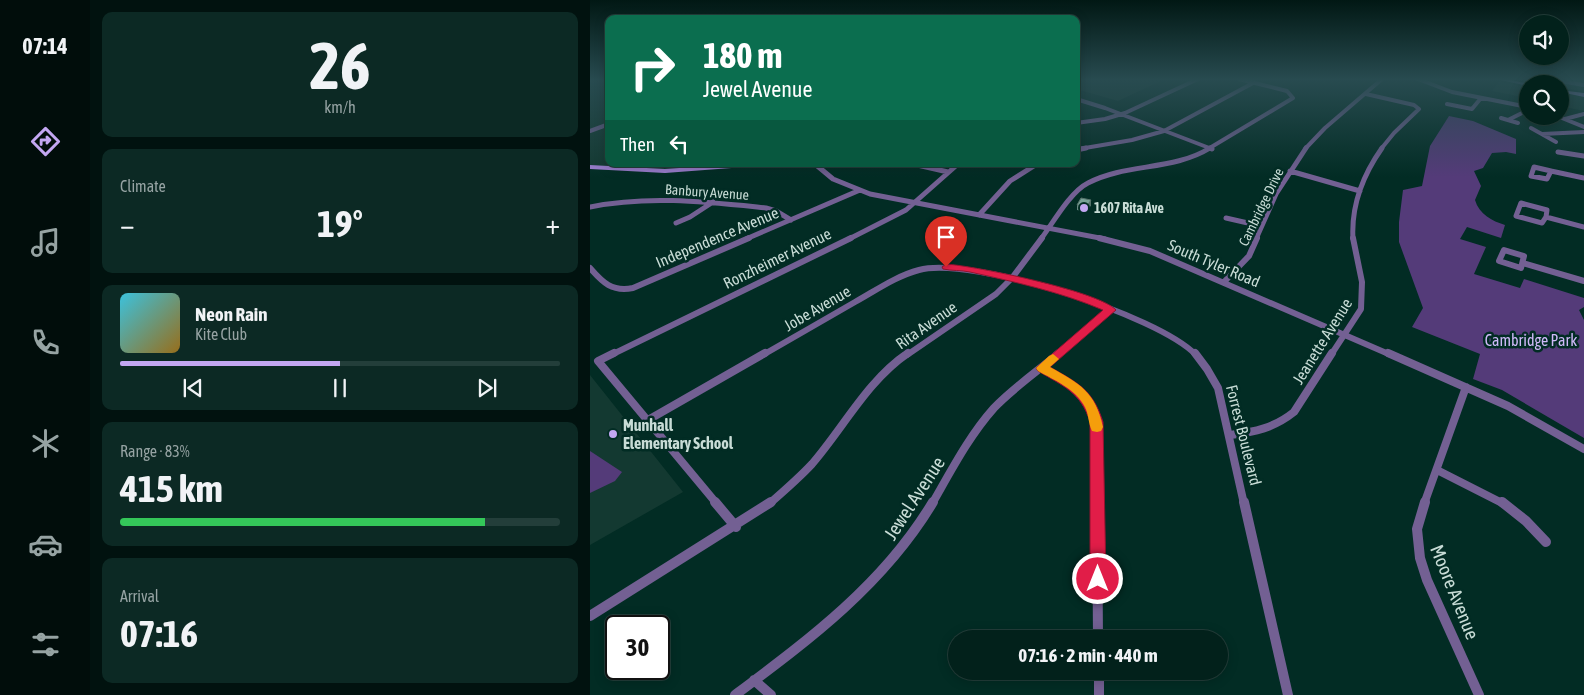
<!DOCTYPE html>
<meta charset="utf-8">
<style>
:root{--surface:#02211b;--page:#0c2924;--text:#f1f3f6;--muted:#96a3a3;--line:#233e3a;--accent:#c3a7f2}
body{margin:0;font-family:"Asap Condensed",sans-serif;background:var(--page);color:var(--text);height:100vh;display:flex;flex-direction:column;font-size:19px;white-space:nowrap}
*{box-sizing:border-box;margin:0}
p{font-size:16px;color:var(--muted)}
.icon{flex:none;width:28px;height:28px;fill:none;stroke:currentColor;stroke-width:2;stroke-linecap:round;stroke-linejoin:round}
.map{position:relative;flex:1;overflow:hidden}
.panel{display:flex;flex-direction:column;gap:12px;padding:12px;background:#01120f;width:500px}
.panel>*{flex:none}
.banner{position:absolute;left:15px;top:15px;width:475px;height:152px;border-radius:10px;box-shadow:0 2px 12px #0003,0 0 0 1px var(--line);background:#0b6e4f;color:#fff;overflow:hidden}
.tools{position:absolute;left:929px;top:15px;display:grid;gap:10px}
.tools a{display:grid;place-items:center;width:50px;height:50px;border-radius:50%;background:var(--surface);box-shadow:0 2px 12px #0003,0 0 0 1px var(--line);font-size:25px}
.speed{position:absolute;left:15px;top:615px;display:flex;gap:10px;font-size:25px;font-weight:700;text-align:center}
.speed>*{display:grid;place-content:center;width:65px;height:65px;border-radius:50%;background:var(--surface);box-shadow:0 2px 12px #0003,0 0 0 1px var(--line);line-height:1}
.speed .limit{border:2px solid #111;border-radius:8px;background:#fff;color:#111}
.pin{position:absolute;display:grid;place-items:center;width:42px;height:42px;color:#fff;margin:-51px -21px;border-radius:50% 50% 50% 0;rotate:-45deg;box-shadow:0 0 5px #0007}
.pin .icon{rotate:45deg}
.me{position:absolute;width:55px;margin:-28px;rotate:0deg;stroke-linejoin:round;filter:drop-shadow(0 0 4px #0008)}
.turn{display:flex;align-items:center;gap:18px;height:105px;padding:0 15px;font-size:22px}
.turn .icon{width:65px;height:65px;stroke-width:2.5}
.turn b{display:block;font-size:35px;line-height:42px}
.then{display:flex;align-items:center;height:48px;padding:0 15px;background:#0003;gap:10px;font-size:19px}
.big{font-size:38px;font-weight:700;line-height:1.1}
.panel .card{flex:1;display:flex;flex-direction:column;justify-content:center;gap:8px;min-width:0;padding:0 18px;border-radius:10px;background:var(--page)}
.panel .dial{align-items:center;gap:0}
.dial b{font-size:65px;line-height:1}
.song{display:flex;align-items:center;gap:15px}
.cover{width:60px;height:60px;border-radius:8px;background:linear-gradient(135deg,hsl(190 70% 55%),hsl(40 70% 35%))}
.played{height:5px;border-radius:2px;background:linear-gradient(90deg,var(--accent) 50%,var(--line) 50%)}
.keys{display:flex;justify-content:space-around;direction:ltr}
.heat{display:flex;justify-content:space-between;align-items:center;font-size:28px;direction:ltr}
.charge{height:8px;border-radius:4px;background:linear-gradient(90deg,#34c759 83%,var(--line) 0)}
.trip{position:absolute;left:358px;top:630px;width:280px;height:50px;border-radius:25px;background:var(--surface);box-shadow:0 2px 12px #0003,0 0 0 1px var(--line);font-weight:700;line-height:50px;text-align:center}
main{display:flex;flex:1;min-height:0}
.tabs{display:flex;flex-direction:column;width:90px;justify-content:space-around;align-items:center;background:#010d0b;color:var(--muted)}
.tabs .icon{width:35px;height:35px}
.tabs .active{color:var(--accent)}
.tabs b{font-size:22px;color:var(--text)}
.map>svg:first-child{display:block}
.built{fill:#133931}
.green{fill:#543b79}
.lines{fill:none;stroke-linecap:round;stroke-linejoin:round}
.street-far4{stroke:#736093;stroke-width:4}
.street-far3{stroke:#736093;stroke-width:5}
.street-far2{stroke:#736093;stroke-width:6}
.street-far1{stroke:#736093;stroke-width:8}
.street{stroke:#736093;stroke-width:10}
.secondary{fill:#a080d3;fill-rule:evenodd}
.wall{fill:#688b82}
.shaded-wall{fill:#55716a}
.building{fill:#79a297;stroke:#55716a}
.route{fill:#e11d48;stroke:#92132f}
.slow{fill:#f59e0b}
.poi-dot{fill:#c3a7f2;stroke:#022c24;stroke-width:2}
.labels{text-anchor:middle;stroke-width:5;stroke-linejoin:round;paint-order:stroke}
.far-street-label{font-size:14px;fill:#c8dcd6;stroke:#022c24}
.far-poi-label{font-size:14px;font-weight:bold;fill:#c8dcd6;stroke:#022c24;text-anchor:start}
.street-label{font-size:16px;fill:#c8dcd6;stroke:#022c24}
.park-label{font-size:16px;fill:#d0b9f9;stroke:#022c24}
.poi-label{font-size:16px;font-weight:bold;fill:#c8dcd6;stroke:#022c24;text-anchor:start}
.near-street-label{font-size:19px;fill:#c8dcd6;stroke:#022c24}
</style>
<main>
<nav class="tabs">
<b>07:14</b>
<svg class="icon active" aria-label="directions" viewBox="0 0 24 24"><path d="M12 3l9 9-9 9-9-9zM9 14v-3h6M13 9l2 2-2 2"/></svg>
<svg class="icon" aria-label="music" viewBox="0 0 24 24"><path d="M9 18V5l10-2v13"/><circle cx="6" cy="18" r="3"/><circle cx="16" cy="16" r="3"/></svg>
<svg class="icon" aria-label="phone" viewBox="0 0 24 24"><path d="M5 4h4l2 5-3 2q2 4 5 5l2-3 5 2v4C11 20 4 13 5 4z"/></svg>
<svg class="icon" aria-label="climate" viewBox="0 0 24 24"><path d="M12 3v18M4 7l16 10M4 17L20 7"/></svg>
<svg class="icon" aria-label="car" viewBox="0 0 24 24"><path d="M5 17H2v-5l4-1 3-4h7l3 4 3 1v5h-3M9 17h6M6 11h13"/><circle cx="7" cy="17" r="2"/><circle cx="17" cy="17" r="2"/></svg>
<svg class="icon" aria-label="filters" viewBox="0 0 24 24"><path d="M4 7h16M4 17h16"/><circle cx="9" cy="7" r="2"/><circle cx="15" cy="17" r="2"/></svg>
</nav>
<section class="panel">
<div class="card dial"><b>26</b><p>km/h</p></div>
<div class="card"><p>Climate</p>
<div class="heat"><a>−</a><b class="big">19°</b><a>+</a></div>
</div>
<div class="card">
<div class="song"><i class="cover"></i><div><b>Neon Rain</b><p>Kite Club</p></div></div>
<div class="played"></div>
<div class="keys"><svg class="icon" aria-label="previous" viewBox="0 0 24 24"><path d="M18 5L8 12l10 7zM5 5v14"/></svg><svg class="icon" aria-label="pause" viewBox="0 0 24 24"><path d="M8 5v14M16 5v14"/></svg><svg class="icon" aria-label="next" viewBox="0 0 24 24"><path d="M6 5l10 7-10 7zM19 5v14"/></svg></div>
</div>
<div class="card"><p>Range · 83%</p><b class="big">415 km</b><div class="charge"></div></div>
<div class="card"><p>Arrival</p><b class="big">07:16</b></div>
</section>
<div class="map">
<svg width="994" height="695" viewBox="0 0 994 695">
<rect width="100%" height="100%" fill="#022c24"/>
<!-- built -->
<path class="built" d="M 0,79 L 19,79 L 19,164 L 158,164 L 81,170 L 0,166 Z
M 486,79 L 575,79 L 528,101 L 486,89 Z
M 925,79 L 994,79 L 994,92 L 970,87 L 970,84 L 950,84 Z
M 909,82 L 937,87 L 937,98 L 902,91 Z
M 970,93 L 994,97 L 994,111 L 970,106 Z
M 0,375 L 93,492 L 0,545 Z"/>
<!-- green -->
<path class="green" d="M 859,116 L 883,121 L 926,139 L 926,154 L 916,152 L 902,153 L 893,168 L 884,171 L 891,186 L 885,200 C 889,214 902,221 915,225 L 911,238 L 877,227 L 870,239 L 896,247 L 884,274 L 930,288 L 934,279 L 994,298 L 994,307 L 989,310 L 994,320 L 994,438 L 912,390 L 883,379 L 890,354 L 822,327 L 833,308 L 809,242 L 809,222 L 813,190 L 832,186 L 840,146 Z
M 0,451 L 32,472 L 25,481 L 0,493 Z"/>
<g class="lines">
<!-- street-far4 -->
<path class="street-far4" d="M 828,79 L 862,92 L 938,107
M 959,79 L 994,85
M 776,94 L 824,105 L 829,109 L 804,133 L 791,149
M 486,99 L 515,108 L 622,149
M 857,104 L 882,109 L 891,98
M 967,116 L 994,127
M 911,118 L 928,123
M 975,119 L 994,114
M 918,120 L 938,110
M 486,123 L 515,119 L 535,113 L 608,79
M 941,128 L 966,142
M 0,131 L 19,124
M 952,134 L 994,132
M 489,149 L 542,140 L 574,131 L 663,83
M 618,149 L 703,98 L 697,91 L 649,79
M 715,149 L 735,128 L 792,79"/>
<!-- street-far3 -->
<path class="street-far3" d="M 620,148 L 622,149
M 486,150 L 496,148
M 968,152 L 994,156
M 225,164 L 243,179 L 280,194 L 515,239
M 323,164 L 358,172
M 944,167 L 961,171 L 957,179 L 941,176 Z
M 700,171 L 770,191
M 961,171 L 994,178
M 931,203 L 957,210 L 956,217 L 952,223 L 926,216 Z
M 0,207 C 58,195 117,202 176,208 L 186,211 L 201,220
M 389,215 L 420,181 L 447,164
M 956,217 L 994,227
M 636,218 L 671,226
M 86,223 L 100,217 L 123,202
M 156,239 L 270,190
M 259,239 L 316,210 L 368,164
M 451,239 C 463,223 480,192 498,183 C 536,163 583,171 620,148
M 666,239 L 686,194 L 716,148
M 763,239 C 761,206 773,175 792,148"/>
<!-- street-far2 -->
<path class="street-far2" d="M 509,238 L 560,251 L 801,355
M 914,250 L 934,256 L 931,268 L 909,261 Z
M 933,263 L 994,281
M 0,268 C 13,283 22,292 43,288 L 159,238
M 634,282 L 659,256 L 667,238
M 21,355 L 261,238
M 173,355 C 204,337 234,320 265,302 C 285,291 306,276 329,270 C 382,256 568,315 606,355
M 317,355 L 406,294 L 422,278 L 452,238
M 467,355 L 520,310
M 741,355 L 771,309 L 772,282 L 763,238"/>
<!-- street-far1 -->
<path class="street-far1" d="M 24,353 L 8,361 L 127,504
M 605,353 L 617,369 L 628,388 L 654,504
M 798,353 L 918,406 L 994,449
M 452,368 C 479,383 495,392 506,422 L 507,504
M 58,420 L 175,353
M 640,435 C 665,432 684,428 704,412 L 742,353
M 847,470 L 914,504
M 179,504 C 194,491 209,478 222,464 C 254,427 277,381 318,353
M 342,504 C 361,471 379,436 404,408 C 423,388 448,371 469,353
M 834,504 L 876,387"/>
<!-- street -->
<path class="street" d="M 125,502 L 146,527
M 507,502 L 508,639
M 654,502 L 698,695
M 835,502 L 827,529 L 830,558 L 837,580 L 889,695
M 912,502 L 936,521 L 956,542
M 0,616 L 181,502
M 449,638 L 508,638
M 509,671 L 509,695
M 164,680 L 181,695
M 145,695 C 220,639 294,584 343,502"/>
<!-- secondary -->
<path class="secondary" d="M 906,79 L 916,79 L 939,84 L 938,86 Z
M 970,90 L 994,93 L 994,97 L 970,92 Z
M 146,164 L 171,164 L 168,166 L 75,173 L 0,169 L 0,165 L 75,169 Z"/>
</g>
<!-- wall -->
<path class="wall" d="M 501,200 L 501,205 L 497,212 L 487,210 L 487,205 Z"/>
<!-- shaded-wall -->
<path class="shaded-wall" d="M 501,200 L 501,205 L 497,212 L 497,206 Z"/>
<!-- building -->
<path class="building" d="M 491,198 L 501,200 L 497,206 L 487,205 Z"/>
<!-- sky -->
<linearGradient id="sky" x2="0" y2="1"><stop stop-color="#011814"/><stop offset="0.45" stop-color="#284b50"/><stop offset="1" stop-color="#284b50" stop-opacity="0"/></linearGradient>
<rect width="994" height="177" fill="url(#sky)"/>
<!-- route -->
<path class="route" d="M 356,264 C 385,266 509,291 526,310 L 460,367 C 488,383 503,390 513,422 L 516,579 L 514,585 L 508,587 L 502,585 L 500,579 L 500,422 C 491,392 473,386 448,371 L 446,368 L 513,310 C 471,292 425,282 380,272 C 371,270 362,271 353,269 L 352,267 Z"/>
<!-- slow -->
<path class="slow" d="M 463,354 L 469,359 L 460,367 C 490,384 505,391 513,427 L 511,431 L 507,432 L 502,431 C 498,423 499,415 495,407 C 486,389 464,380 448,371 L 446,368 L 459,356 Z"/>
<!-- markers -->
<g class="poi-dot">
<circle cx="494" cy="208" r="5"/>
<circle cx="23" cy="434" r="5"/>
</g>
<g class="labels">
<!-- far-street labels -->
<g class="far-street-label">
<text transform="translate(117 192) rotate(4)" y="5">Banbury Avenue</text>
<text transform="translate(671 207) rotate(-64)" y="5">Cambridge Drive</text>
</g>
<!-- far-poi labels -->
<g class="far-poi-label">
<text x="504" y="213">1607 Rita Ave</text>
</g>
<!-- street labels -->
<g class="street-label">
<text transform="translate(127 237) rotate(-23)" y="6">Independence Avenue</text>
<text transform="translate(187 258) rotate(-26)" y="6">Ronzheimer Avenue</text>
<text transform="translate(624 263) rotate(23)" y="6">South Tyler Road</text>
<text transform="translate(227 308) rotate(-30)" y="6">Jobe Avenue</text>
<text transform="translate(336 325) rotate(-35)" y="6">Rita Avenue</text>
<text transform="translate(732 341) rotate(-58)" y="6">Jeanette Avenue</text>
<text transform="translate(654 435) rotate(76)" y="6">Forrest Boulevard</text>
</g>
<!-- park labels -->
<g class="park-label">
<text x="941" y="346">Cambridge Park</text>
</g>
<!-- poi labels -->
<g class="poi-label">
<text x="33" y="431">Munhall<tspan x="33" dy="18">Elementary School</tspan></text>
</g>
<!-- near-street labels -->
<g class="near-street-label">
<text transform="translate(324 498) rotate(-57)" y="7">Jewel Avenue</text>
<text transform="translate(865 592) rotate(68)" y="7">Moore Avenue</text>
</g>
</g>
</svg>
<div class="tools">
<a><svg class="icon" aria-label="sound" viewBox="0 0 24 24"><path d="M4 9h4l5-4v14l-5-4H4zM17 9q2 3 0 6"/></svg></a>
<a><svg class="icon" aria-label="search" viewBox="0 0 24 24"><circle cx="10" cy="10" r="6"/><path d="M15 15l6 6"/></svg></a>
</div>
<div class="speed"><div class="limit">30</div></div>
<div class="pin" style="left:356px;top:267px;background:#d93025"><svg class="icon" aria-label="arrive" viewBox="0 0 24 24"><path d="M6 21V4h12l-3 4 3 4H6"/></svg></div>
<svg class="me" style="left:508px;top:579px" viewBox="-20 -20 40 40"><circle r="17" fill="#e11d48" stroke="#fff" stroke-width="3"/><path d="M0-11L8 9 0 5-8 9z" fill="#fff"/></svg>
<div class="trip">07:16 · 2 min · 440 m</div>
<div class="banner">
<div class="turn"><svg class="icon" aria-label="right" viewBox="0 0 24 24"><path d="M7 20v-9h11M14 6l5 5-5 5"/></svg><div><b>180 m</b>Jewel Avenue</div></div>
<div class="then">Then<svg class="icon" aria-label="left" viewBox="0 0 24 24"><path d="M17 20v-9H6M10 6l-5 5 5 5"/></svg></div>
</div>
</div>
</main>
